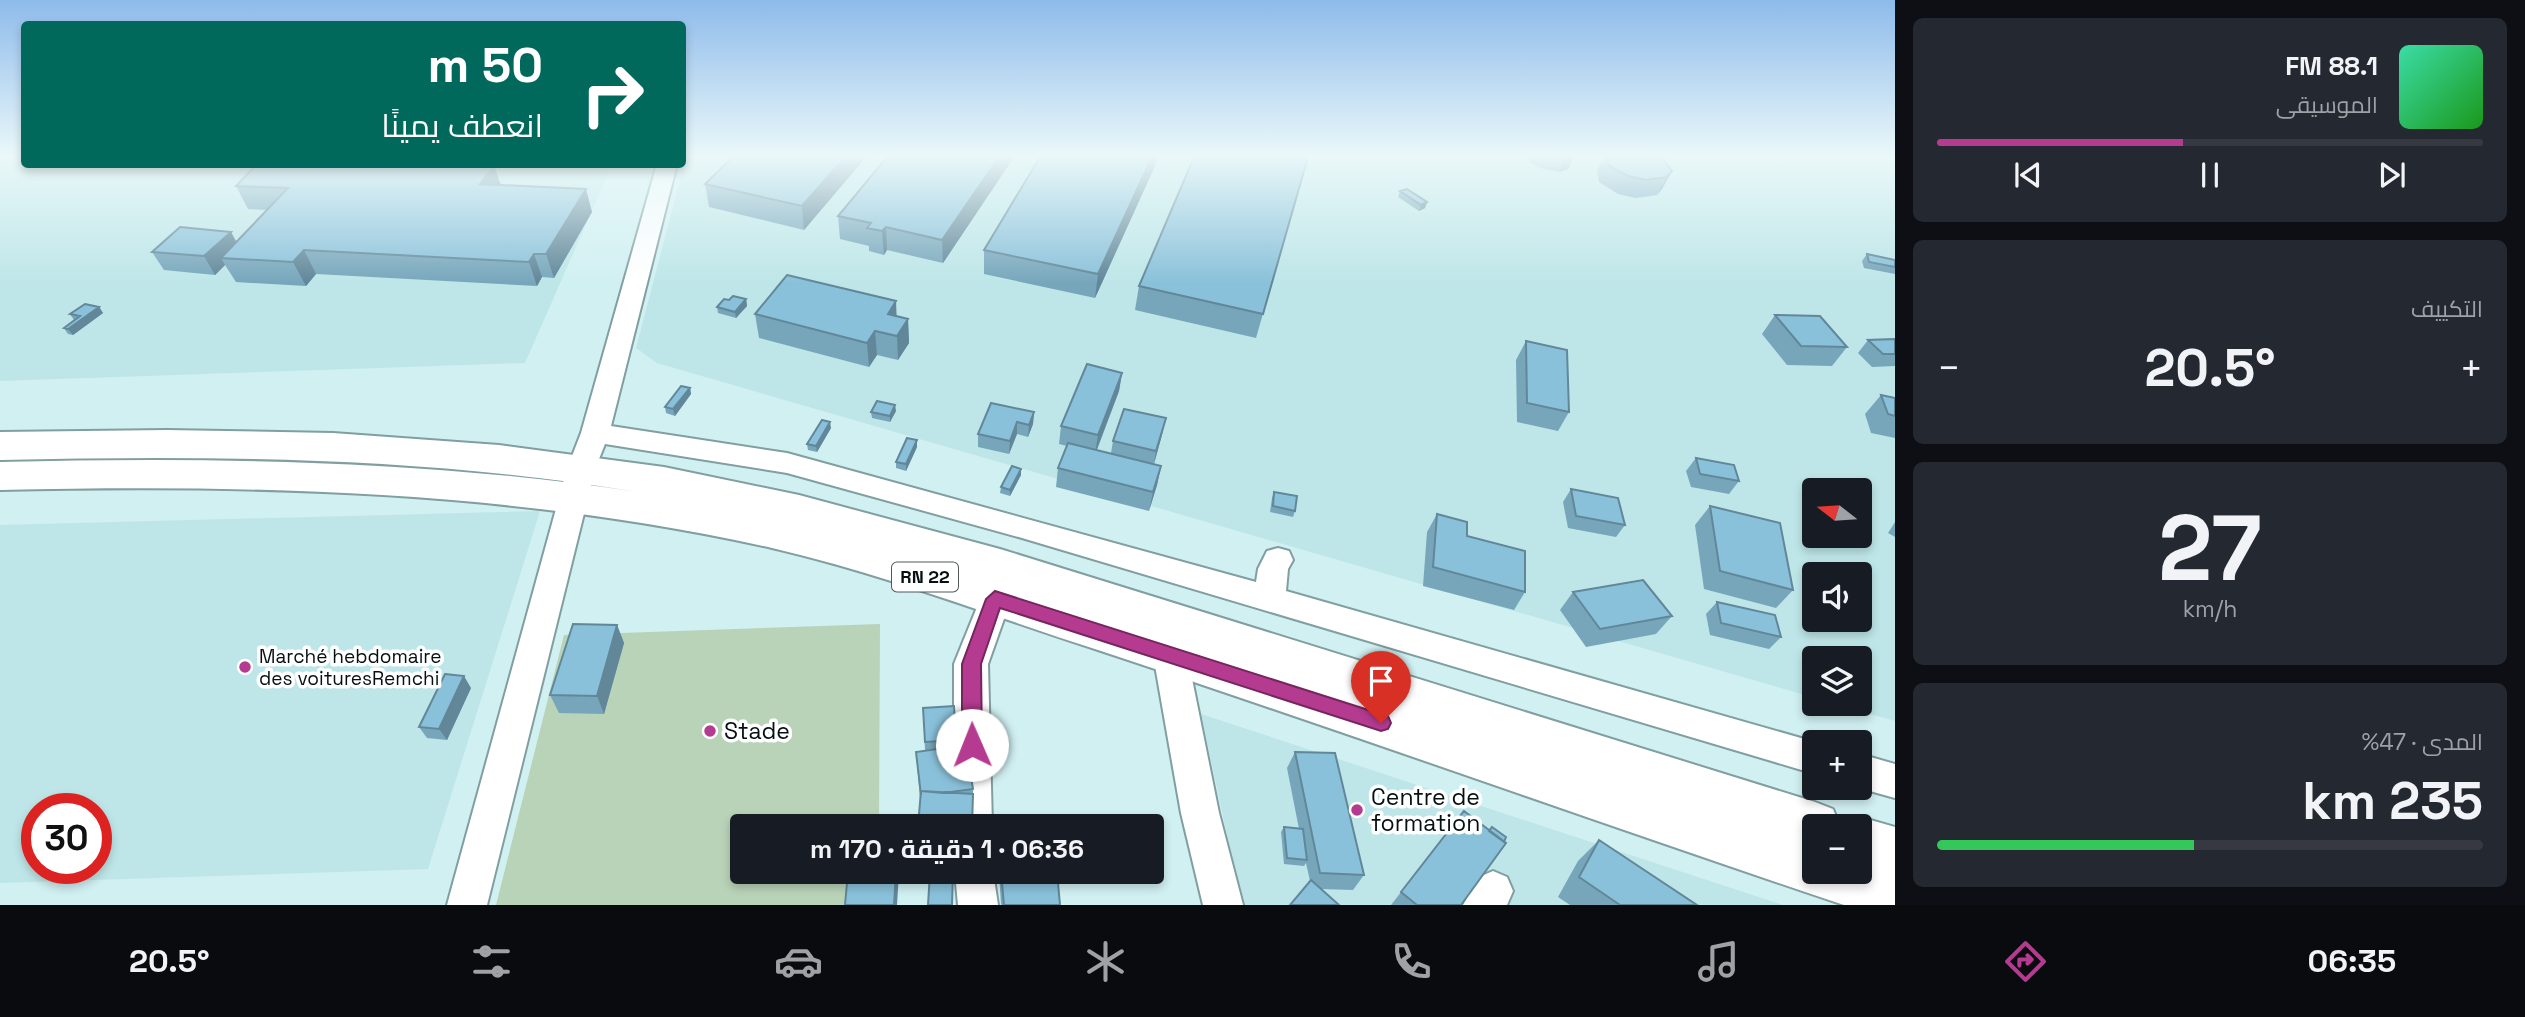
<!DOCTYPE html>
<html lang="ar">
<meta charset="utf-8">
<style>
:root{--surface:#171b24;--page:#242831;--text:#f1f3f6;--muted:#9ea1a6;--line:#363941;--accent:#b43b90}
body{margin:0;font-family:"Space Grotesk",Cairo,sans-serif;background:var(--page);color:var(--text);direction:rtl;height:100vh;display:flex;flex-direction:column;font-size:26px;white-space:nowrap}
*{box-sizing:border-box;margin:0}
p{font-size:23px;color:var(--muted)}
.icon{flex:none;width:38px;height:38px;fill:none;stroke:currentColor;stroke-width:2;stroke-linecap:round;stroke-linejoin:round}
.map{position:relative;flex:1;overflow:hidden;direction:ltr}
.sheet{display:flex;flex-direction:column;gap:18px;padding:18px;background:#0d0f14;width:630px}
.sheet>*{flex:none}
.hud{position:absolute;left:21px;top:21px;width:665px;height:147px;border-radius:7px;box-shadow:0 4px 10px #0003;direction:rtl;background:#00695c;color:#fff;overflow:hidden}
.needle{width:46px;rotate:287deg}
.tools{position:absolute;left:1802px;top:478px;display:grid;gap:14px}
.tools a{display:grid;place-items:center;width:70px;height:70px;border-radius:7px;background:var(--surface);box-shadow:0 4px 10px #0003;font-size:35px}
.speed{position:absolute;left:21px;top:793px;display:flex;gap:14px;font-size:35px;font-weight:700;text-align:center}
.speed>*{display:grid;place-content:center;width:91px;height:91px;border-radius:50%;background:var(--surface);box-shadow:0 4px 10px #0003;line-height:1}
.speed .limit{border:10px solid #d22;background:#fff;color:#111}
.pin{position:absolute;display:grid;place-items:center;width:60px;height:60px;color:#fff;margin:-72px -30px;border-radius:50% 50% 50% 0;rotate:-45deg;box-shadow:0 0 7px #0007}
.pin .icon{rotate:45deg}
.me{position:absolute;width:77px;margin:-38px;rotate:359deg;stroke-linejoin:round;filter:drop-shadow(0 0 5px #0008)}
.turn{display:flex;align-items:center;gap:24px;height:147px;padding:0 28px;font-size:32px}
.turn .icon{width:91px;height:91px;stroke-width:2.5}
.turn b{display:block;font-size:49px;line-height:60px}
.big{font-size:52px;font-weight:700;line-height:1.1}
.sheet .card{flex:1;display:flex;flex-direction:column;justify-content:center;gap:10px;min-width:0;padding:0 24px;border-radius:10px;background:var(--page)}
.sheet .dial{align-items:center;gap:0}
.dial b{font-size:91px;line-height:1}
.song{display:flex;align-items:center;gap:21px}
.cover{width:84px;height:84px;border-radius:10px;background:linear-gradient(135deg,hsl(160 70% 55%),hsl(120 70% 35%))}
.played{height:7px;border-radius:4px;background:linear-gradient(90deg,var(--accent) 45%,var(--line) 45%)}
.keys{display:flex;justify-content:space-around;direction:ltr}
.heat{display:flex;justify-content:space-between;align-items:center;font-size:38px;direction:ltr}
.charge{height:10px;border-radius:5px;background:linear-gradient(90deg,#34c759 47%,var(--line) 0)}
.trip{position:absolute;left:730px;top:814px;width:434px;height:70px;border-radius:7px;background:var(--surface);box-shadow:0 4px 10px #0003;font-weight:700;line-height:70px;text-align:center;direction:rtl}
.tab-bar{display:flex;height:112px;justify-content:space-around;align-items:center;background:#090b0e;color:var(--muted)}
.tab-bar .icon{width:49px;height:49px}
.tab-bar .active{color:var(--accent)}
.tab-bar b{font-size:32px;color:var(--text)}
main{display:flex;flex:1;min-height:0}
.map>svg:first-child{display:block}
.built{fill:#bee6e8;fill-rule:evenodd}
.green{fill:#b9d3b8}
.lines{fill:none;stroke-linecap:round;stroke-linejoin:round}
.minor-casing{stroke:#819ea0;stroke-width:4}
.highway-casing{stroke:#819ea0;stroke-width:4}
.minor{fill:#fff;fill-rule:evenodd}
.highway{fill:#fff;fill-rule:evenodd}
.wall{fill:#77a6bb}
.shaded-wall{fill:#618799}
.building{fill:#8ac1da;stroke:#618799;stroke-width:2}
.route{fill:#b43b90;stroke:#75265e;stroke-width:2}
.poi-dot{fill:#b43b90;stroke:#fff;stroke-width:2.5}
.labels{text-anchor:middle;stroke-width:7;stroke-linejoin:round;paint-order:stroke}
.shield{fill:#fff;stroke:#515858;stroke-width:2}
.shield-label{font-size:18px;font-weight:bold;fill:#061011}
.poi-label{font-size:19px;fill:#061011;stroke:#fff;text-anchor:start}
.near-poi-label{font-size:23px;fill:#061011;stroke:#fff;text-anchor:start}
</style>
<main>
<section class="sheet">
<div class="card">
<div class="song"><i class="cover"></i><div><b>88.1 FM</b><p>الموسيقى</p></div></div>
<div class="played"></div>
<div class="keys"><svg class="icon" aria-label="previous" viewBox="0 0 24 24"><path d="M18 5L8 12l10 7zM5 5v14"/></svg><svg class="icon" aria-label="pause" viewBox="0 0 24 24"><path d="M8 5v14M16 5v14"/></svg><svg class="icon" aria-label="next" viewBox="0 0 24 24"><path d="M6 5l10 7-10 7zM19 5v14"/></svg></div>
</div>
<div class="card"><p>التكييف</p>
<div class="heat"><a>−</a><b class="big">20.5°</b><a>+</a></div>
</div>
<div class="card dial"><b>27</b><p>km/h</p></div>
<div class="card"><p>المدى · 47%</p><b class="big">235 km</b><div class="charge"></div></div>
</section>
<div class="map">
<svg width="1895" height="905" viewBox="0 0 1895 905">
<rect width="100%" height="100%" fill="#d1f0f2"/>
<!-- built -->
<path class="built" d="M 0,157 L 24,157 L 24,164 L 612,165 L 525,363 L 0,381 Z
M 686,157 L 1895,157 L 1895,721 L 1834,704 L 1860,704 L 1860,658 L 1815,658 L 1815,698 L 657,363 L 636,348 ZM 1815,490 L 1860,490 L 1860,536 L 1815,536 ZM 1815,574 L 1860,574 L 1860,620 L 1815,620 Z
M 540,511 L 428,869 L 0,883 L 0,525 ZM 37,808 L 96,808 L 96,868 L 37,868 Z
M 1201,714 L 1783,905 L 1242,905 Z"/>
<!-- green -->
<path class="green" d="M 880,624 L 879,826 L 742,826 L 742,872 L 879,872 L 879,905 L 496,905 L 564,635 Z"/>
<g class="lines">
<!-- minor casing -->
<g class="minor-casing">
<path id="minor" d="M 657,164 L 677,164 L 611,426 L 787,453 L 1256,582 L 1258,569 L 1267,551 L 1278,548 L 1289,551 L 1293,560 L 1288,569 L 1286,591 L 1815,742 L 1815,774 L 1022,538 L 787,473 L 605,444 L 595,469 L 487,905 L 447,905 L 567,469 L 581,433 Z
M 995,586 L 1006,590 L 1011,599 L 988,664 L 992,826 L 954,826 L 954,664 L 984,590 Z
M 1170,640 L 1182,644 L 1187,654 L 1219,813 L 1243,905 L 1203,905 L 1181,813 L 1153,654 L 1158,644 Z
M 1860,754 L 1895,764 L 1895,798 L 1859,788 Z
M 1493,871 L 1507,877 L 1513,891 L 1507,905 L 1463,905 L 1479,877 Z
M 955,872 L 993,872 L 998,905 L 958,905 Z"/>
</g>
<!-- highway casing -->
<g class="highway-casing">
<path id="highway" d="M 167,430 L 333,433 L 499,445 L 664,467 L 799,495 L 1000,549 L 1815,802 L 1833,809 L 1840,826 L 1815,826 L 1815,872 L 1860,872 L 1860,826 L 1842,824 L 1860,817 L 1895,827 L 1895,905 L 1844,905 C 1596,822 1350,733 1101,651 C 992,616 884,574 772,548 C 517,491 260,484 0,490 L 0,462 C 214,457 426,460 638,492 C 427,457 214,455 0,460 L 0,432 Z"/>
</g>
<!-- minor -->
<use href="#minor" class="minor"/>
<!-- highway -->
<use href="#highway" class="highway"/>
</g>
<!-- wall -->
<path class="wall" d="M 733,157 L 866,157 L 804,230 L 709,207 L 705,184 Z
M 887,157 L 1014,157 L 943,263 L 887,250 L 884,255 L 869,251 L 869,246 L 840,239 L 838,216 Z
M 1040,157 L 1159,157 L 1095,298 L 984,274 L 984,250 Z
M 1308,157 L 1256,338 L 1135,310 L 1139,286 Z
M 1528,157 L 1574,157 L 1568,169 L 1559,172 L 1540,168 L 1530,162 Z
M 1604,157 L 1657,157 L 1672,171 L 1657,195 L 1636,198 L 1618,194 L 1599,182 L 1597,170 Z
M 494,166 L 501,185 L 592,212 L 554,278 L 542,277 L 537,286 L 316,274 L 306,286 L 236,282 L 225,265 L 215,275 L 164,270 L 152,252 L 237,242 L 268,210 L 248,209 L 236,186 Z
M 1400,191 L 1427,202 L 1425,208 L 1419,211 L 1398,197 Z
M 1867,254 L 1895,260 L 1895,274 L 1864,268 L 1862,261 Z
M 746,299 L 747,306 L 736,318 L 718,313 L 717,307 L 729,300 Z
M 99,307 L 103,313 L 73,335 L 68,334 L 64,328 L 74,320 L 70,314 Z
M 755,314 L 897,316 L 908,319 L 909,343 L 898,360 L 877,355 L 869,367 L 759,338 Z
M 1775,315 L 1847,347 L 1832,366 L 1787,365 L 1762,334 Z
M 1895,339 L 1895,366 L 1872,367 L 1858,353 L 1868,340 Z
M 1526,341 L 1569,412 L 1558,431 L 1517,422 L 1516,360 Z
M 1122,373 L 1119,391 L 1097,450 L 1111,453 L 1113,441 L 1163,431 L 1154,464 L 1161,466 L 1157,485 L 1149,511 L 1056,487 L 1058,468 L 1067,446 L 1059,444 L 1061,426 Z
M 690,388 L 691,394 L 675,416 L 666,413 L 665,407 Z
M 1881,395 L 1895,398 L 1895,438 L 1871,433 L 1865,414 Z
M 896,411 L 890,422 L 872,418 L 871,412 Z
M 1034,412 L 1033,424 L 1028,437 L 1017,434 L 1009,454 L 978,447 L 978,434 Z
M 831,428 L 817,452 L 808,450 L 807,444 Z
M 917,440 L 917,447 L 906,471 L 896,468 L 896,462 Z
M 1696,458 L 1739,481 L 1729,494 L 1691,487 L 1686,471 Z
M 1021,469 L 1021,475 L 1010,496 L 1000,493 L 1001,487 Z
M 1571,489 L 1625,525 L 1616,537 L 1568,528 L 1563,502 Z
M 1274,492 L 1295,511 L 1293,517 L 1270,512 L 1272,498 Z
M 1710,506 L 1793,590 L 1776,608 L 1704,589 L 1695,525 Z
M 1437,514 L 1525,592 L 1514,610 L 1423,586 L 1427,532 Z
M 1895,522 L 1895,537 L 1888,533 Z
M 1573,592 L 1672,616 L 1656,634 L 1586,647 L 1560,610 Z
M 1717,602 L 1781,637 L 1769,649 L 1710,635 L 1706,614 Z
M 617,625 L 624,643 L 604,714 L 559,713 L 550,695 Z
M 471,688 L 447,740 L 427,738 L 419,727 Z
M 923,708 L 956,740 L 956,746 L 973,789 L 973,794 L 920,799 L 916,752 L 925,750 Z
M 1295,752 L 1364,875 L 1353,890 L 1320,889 L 1310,881 L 1306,863 L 1304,866 L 1284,864 L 1281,832 L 1284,827 L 1299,829 L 1287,768 Z
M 1464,811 L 1489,830 L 1492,827 L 1461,905 L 1391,905 Z
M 1599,840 L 1697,905 L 1570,905 L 1558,897 L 1578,861 Z
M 999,872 L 1057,872 L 1060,905 L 1001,905 Z"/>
<!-- shaded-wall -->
<path class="shaded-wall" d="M 845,157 L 866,157 L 804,230 L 802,206 Z
M 999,157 L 1014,157 L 943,263 L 942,240 Z
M 1152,157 L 1159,157 L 1095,298 L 1098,274 Z
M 1574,157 L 1568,169 L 1559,172 L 1565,160 Z
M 494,166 L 502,189 L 480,184 Z
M 1672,171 L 1662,189 L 1657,195 L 1667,177 Z
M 586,189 L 592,212 L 554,278 L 546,254 Z
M 1427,202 L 1425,208 L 1419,211 L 1421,205 Z
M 886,227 L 887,250 L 884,255 L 882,231 Z
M 231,232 L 241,250 L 221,258 L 225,265 L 215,275 L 204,256 Z
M 304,250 L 316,274 L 306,286 L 293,262 Z
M 534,254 L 542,277 L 537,286 L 529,262 Z
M 746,299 L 747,306 L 736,318 L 735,312 Z
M 896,301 L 897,326 L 888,314 Z
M 99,307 L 103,313 L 73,335 L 68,329 Z
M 908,319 L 909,343 L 898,360 L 897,336 Z
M 875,331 L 877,355 L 869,367 L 867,343 Z
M 1122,373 L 1119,391 L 1095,454 L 1098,435 Z
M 690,388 L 691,394 L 675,416 L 673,409 Z
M 895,405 L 896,411 L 890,422 L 890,416 Z
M 1034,412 L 1033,424 L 1028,437 L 1029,425 Z
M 1166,418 L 1163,431 L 1154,464 L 1156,451 Z
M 830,422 L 831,428 L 817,452 L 816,446 Z
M 1017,422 L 1017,434 L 1009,454 L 1010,441 Z
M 917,440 L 917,447 L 906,471 L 906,464 Z
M 1161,466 L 1157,485 L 1149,511 L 1153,492 Z
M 1021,469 L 1021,475 L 1010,496 L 1010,490 Z
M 617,625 L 624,643 L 604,714 L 597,696 Z
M 464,676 L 471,688 L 447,740 L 439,729 Z
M 896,872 L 899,872 L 897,905 L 894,905 Z"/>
<!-- building -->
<path class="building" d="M 733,157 L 845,157 L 802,206 L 705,184 Z
M 887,157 L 999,157 L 942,240 L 886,227 L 882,231 L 867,228 L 871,223 L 838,216 Z
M 1040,157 L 1152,157 L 1098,274 L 984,250 Z
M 1194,157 L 1308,157 L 1263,314 L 1139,286 Z
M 1546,157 L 1574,157 L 1565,160 Z
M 1607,157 L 1657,157 L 1662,158 L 1672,171 L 1667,177 L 1646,180 L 1628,176 L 1608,165 Z
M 257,164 L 467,164 L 494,166 L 480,184 L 586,189 L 546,254 L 534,254 L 529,262 L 304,250 L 293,262 L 221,258 L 288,188 L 236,186 Z
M 1407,189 L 1427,202 L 1421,205 L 1400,191 Z
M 180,227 L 231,232 L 204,256 L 152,252 Z
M 1867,254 L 1895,260 L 1895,267 L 1869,262 Z
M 787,275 L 896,301 L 888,314 L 908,319 L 897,336 L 875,331 L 867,343 L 755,314 Z
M 733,296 L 746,299 L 735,312 L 717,307 L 724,299 L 729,300 Z
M 85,304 L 99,307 L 68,329 L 64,328 L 80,316 L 70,314 Z
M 1775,315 L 1820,316 L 1847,347 L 1801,346 Z
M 1895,339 L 1895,354 L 1883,354 L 1868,340 Z
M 1526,341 L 1567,350 L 1569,412 L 1527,403 Z
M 1087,364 L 1122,373 L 1098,435 L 1061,426 Z
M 681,386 L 690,388 L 673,409 L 665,407 Z
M 1881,395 L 1895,398 L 1895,416 L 1888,414 Z
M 877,401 L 895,405 L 890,416 L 871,412 Z
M 991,403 L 1034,412 L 1029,425 L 1017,422 L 1010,441 L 978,434 Z
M 1124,409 L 1166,418 L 1156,451 L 1113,441 Z
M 822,420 L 830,422 L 816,446 L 807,444 Z
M 907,438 L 917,440 L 906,464 L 896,462 Z
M 1068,443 L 1161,466 L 1153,492 L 1058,468 Z
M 1696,458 L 1734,465 L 1739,481 L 1700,474 Z
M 1012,466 L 1021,469 L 1010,490 L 1001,487 Z
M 1571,489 L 1618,498 L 1625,525 L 1576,516 Z
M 1274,492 L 1297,496 L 1295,511 L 1273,506 Z
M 1710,506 L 1780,523 L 1793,590 L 1720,571 Z
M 1437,514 L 1467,522 L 1467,536 L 1525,551 L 1525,592 L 1433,567 Z
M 1643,580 L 1672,616 L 1600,629 L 1573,592 Z
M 1717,602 L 1775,615 L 1781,637 L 1721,623 Z
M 573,624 L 617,625 L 597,696 L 550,695 Z
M 445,674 L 464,676 L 439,729 L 419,727 Z
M 954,706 L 956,740 L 925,742 L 923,708 Z
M 966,745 L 973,789 L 943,793 L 921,791 L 921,795 L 916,752 Z
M 1295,752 L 1335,753 L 1364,875 L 1320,873 Z
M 921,791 L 973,794 L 972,826 L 918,826 Z
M 1464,811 L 1506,843 L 1461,905 L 1417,905 L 1401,892 Z
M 1053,819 L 1054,826 L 998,826 L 997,820 Z
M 1284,827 L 1303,829 L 1307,860 L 1287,858 Z
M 1492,827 L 1506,837 L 1504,842 L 1489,831 Z
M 1599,840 L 1697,905 L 1620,905 L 1579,877 Z
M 848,872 L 896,872 L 894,905 L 845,905 Z
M 930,872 L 953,872 L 952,905 L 928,905 Z
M 1001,872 L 1057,872 L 1060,905 L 1004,905 Z
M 1311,880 L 1339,905 L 1290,905 Z"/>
<!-- sky -->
<linearGradient id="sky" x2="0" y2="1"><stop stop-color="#8ebbeb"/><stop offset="0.55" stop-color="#eaf8f9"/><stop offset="1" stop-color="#eaf8f9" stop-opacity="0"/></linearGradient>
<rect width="1895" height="283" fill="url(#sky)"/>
<!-- route -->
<path class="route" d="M 995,591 L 1381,714 L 1388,716 L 1391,723 L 1388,729 L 1381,731 L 1000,608 L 981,664 L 982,745 L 979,752 L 972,754 L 965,752 L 962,745 L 962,664 L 986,599 Z"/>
<!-- markers -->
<g class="poi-dot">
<circle cx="245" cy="667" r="7"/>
<circle cx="710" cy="731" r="7"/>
<circle cx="1357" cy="810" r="7"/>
</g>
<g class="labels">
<!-- shield labels -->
<rect class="shield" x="892" y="562.5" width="66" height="29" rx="5"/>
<g class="shield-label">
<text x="925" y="583">RN 22</text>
</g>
<!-- poi labels -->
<g class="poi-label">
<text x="259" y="663">Marché hebdomaire<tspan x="259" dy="22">des voituresRemchi</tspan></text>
</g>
<!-- near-poi labels -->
<g class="near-poi-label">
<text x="724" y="739">Stade</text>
<text x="1371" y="805">Centre de<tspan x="1371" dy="26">formation</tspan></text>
</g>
</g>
</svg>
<div class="tools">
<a><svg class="needle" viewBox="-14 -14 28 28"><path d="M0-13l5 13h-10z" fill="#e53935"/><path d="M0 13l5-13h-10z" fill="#9ea1a6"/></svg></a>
<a><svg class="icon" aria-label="sound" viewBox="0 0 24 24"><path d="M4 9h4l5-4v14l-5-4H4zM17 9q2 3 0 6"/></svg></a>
<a><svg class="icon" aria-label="layers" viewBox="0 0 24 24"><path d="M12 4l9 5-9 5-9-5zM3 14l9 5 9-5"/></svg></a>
<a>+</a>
<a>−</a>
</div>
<div class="speed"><div class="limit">30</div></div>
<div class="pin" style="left:1381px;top:723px;background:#d93025"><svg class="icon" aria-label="arrive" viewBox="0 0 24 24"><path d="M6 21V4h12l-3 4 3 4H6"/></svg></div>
<svg class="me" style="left:972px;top:745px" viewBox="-20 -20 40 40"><circle r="19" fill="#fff"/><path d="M0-13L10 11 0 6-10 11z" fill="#b43b90"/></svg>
<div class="trip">06:36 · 1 دقيقة · 170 m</div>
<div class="hud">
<div class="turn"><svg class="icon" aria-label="right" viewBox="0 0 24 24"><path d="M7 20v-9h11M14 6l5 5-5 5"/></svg><div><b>50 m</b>انعطف يمينًا</div></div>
</div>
</div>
</main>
<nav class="tab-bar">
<b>06:35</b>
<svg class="icon active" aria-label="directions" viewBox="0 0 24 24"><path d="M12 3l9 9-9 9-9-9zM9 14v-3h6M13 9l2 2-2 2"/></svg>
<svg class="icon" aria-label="music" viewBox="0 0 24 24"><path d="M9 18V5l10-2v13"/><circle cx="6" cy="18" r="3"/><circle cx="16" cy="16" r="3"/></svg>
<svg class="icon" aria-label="phone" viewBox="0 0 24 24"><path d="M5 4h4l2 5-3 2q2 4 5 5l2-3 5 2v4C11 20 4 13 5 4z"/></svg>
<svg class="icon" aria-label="climate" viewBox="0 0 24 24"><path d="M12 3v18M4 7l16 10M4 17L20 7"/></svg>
<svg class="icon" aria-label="car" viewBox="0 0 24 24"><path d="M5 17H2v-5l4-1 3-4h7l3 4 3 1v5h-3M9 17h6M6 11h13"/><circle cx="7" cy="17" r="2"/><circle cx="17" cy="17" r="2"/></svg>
<svg class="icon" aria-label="filters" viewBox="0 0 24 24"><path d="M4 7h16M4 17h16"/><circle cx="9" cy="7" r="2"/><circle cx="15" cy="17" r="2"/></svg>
<b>20.5°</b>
</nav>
